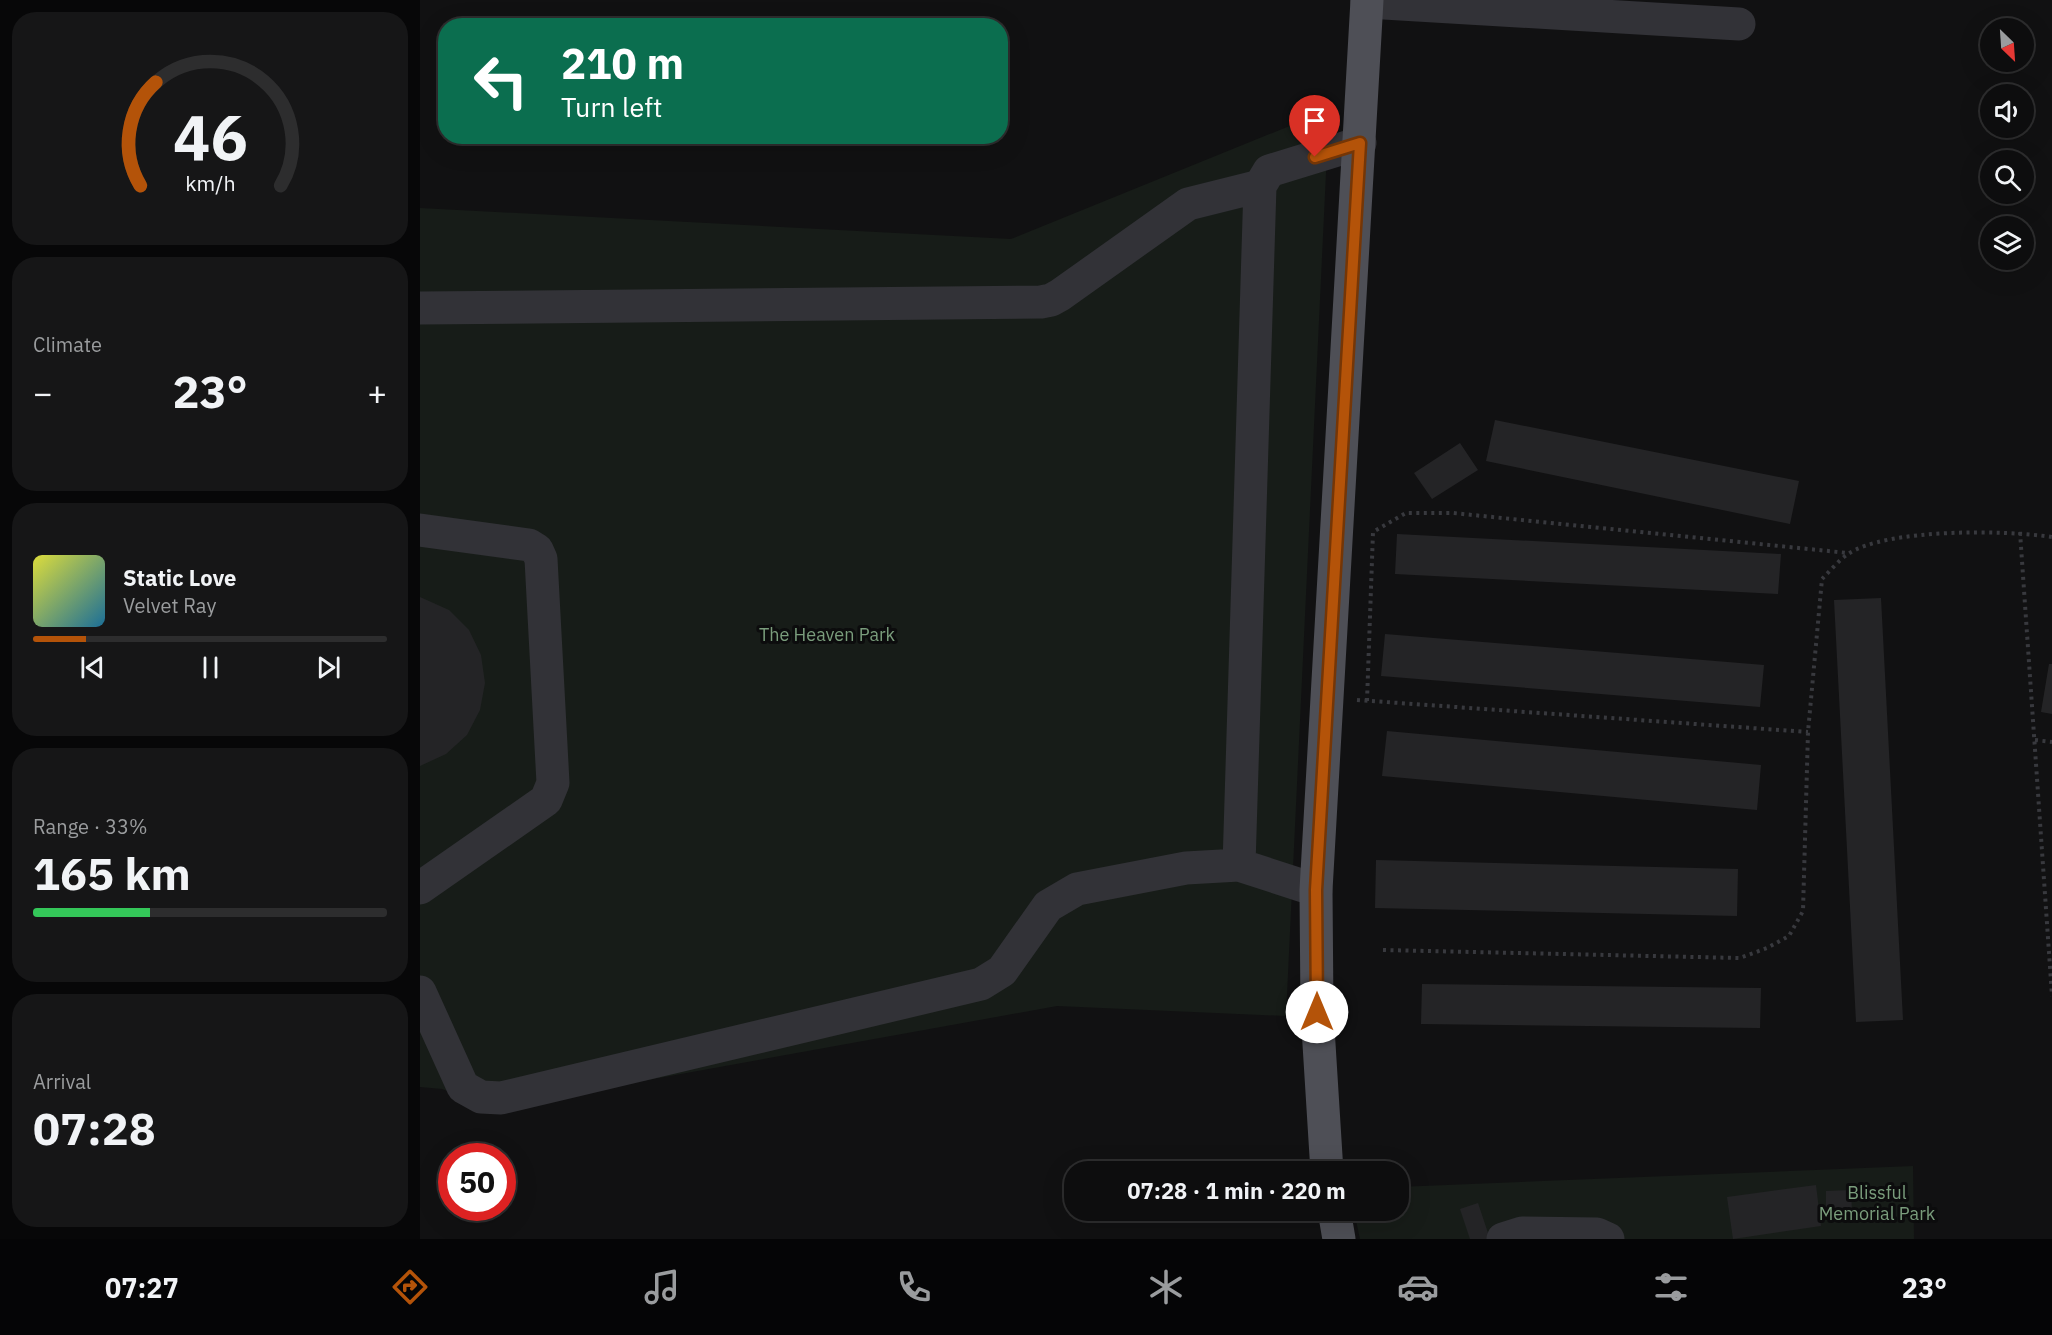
<!DOCTYPE html>
<meta charset="utf-8">
<style>
:root{--surface:#0d0d0e;--page:#161617;--text:#f1f3f6;--muted:#9a9c9e;--line:#2d2d2e;--accent:#b45309}
body{margin:0;font-family:"IBM Plex Sans",sans-serif;background:var(--page);color:var(--text);height:100vh;display:flex;flex-direction:column;font-size:22px;white-space:nowrap}
*{box-sizing:border-box;margin:0}
p{font-size:20px;color:var(--muted)}
.icon{flex:none;width:33px;height:33px;fill:none;stroke:currentColor;stroke-width:2;stroke-linecap:round;stroke-linejoin:round}
.map{position:relative;flex:1;overflow:hidden}
.sheet{display:flex;flex-direction:column;gap:12px;padding:12px;background:#070708;width:420px}
.sheet>*{flex:none}
.guide{position:absolute;left:18px;top:18px;width:570px;height:126px;border-radius:24px;box-shadow:0 6px 24px #0002,0 0 0 2px var(--line);background:#0b6e4f;color:#fff;overflow:hidden}
.needle{width:39px;rotate:155deg}
.controls{position:absolute;left:1560px;top:18px;display:grid;gap:12px}
.controls a{display:grid;place-items:center;width:54px;height:54px;border-radius:50%;background:var(--surface);box-shadow:0 6px 24px #0002,0 0 0 2px var(--line);font-size:30px}
.speed{position:absolute;left:18px;top:1143px;display:flex;gap:12px;font-size:30px;font-weight:700;text-align:center}
.speed>*{display:grid;place-content:center;width:78px;height:78px;border-radius:50%;background:var(--surface);box-shadow:0 6px 24px #0002,0 0 0 2px var(--line);line-height:1}
.speed .limit{border:9px solid #d22;background:#fff;color:#111}
.pin{position:absolute;display:grid;place-items:center;width:51px;height:51px;color:#fff;margin:-62px -26px;border-radius:50% 50% 50% 0;rotate:-45deg;box-shadow:0 0 6px #0007}
.pin .icon{rotate:45deg}
.me{position:absolute;width:66px;margin:-33px;rotate:0deg;stroke-linejoin:round;filter:drop-shadow(0 0 4px #0008)}
.turn{display:flex;align-items:center;gap:21px;height:126px;padding:0 24px;font-size:27px}
.turn .icon{width:78px;height:78px;stroke-width:2.5}
.turn b{display:block;font-size:42px;line-height:51px}
.big{font-size:45px;font-weight:700;line-height:1.1}
.sheet .tile{flex:1;display:flex;flex-direction:column;justify-content:center;gap:9px;min-width:0;padding:0 21px;border-radius:24px;background:var(--page)}
.sheet .dial{align-items:center;gap:0}
.dial svg{height:156px;overflow:visible;fill:none;stroke:var(--line);stroke-width:7;stroke-linecap:round;text-anchor:middle}
.dial text{fill:var(--text);stroke:none}
.song{display:flex;align-items:center;gap:18px}
.cover{width:72px;height:72px;border-radius:9px;background:linear-gradient(135deg,hsl(60 70% 55%),hsl(200 70% 35%))}
.played{height:6px;border-radius:3px;background:linear-gradient(90deg,var(--accent) 15%,var(--line) 15%)}
.keys{display:flex;justify-content:space-around;direction:ltr}
.heat{display:flex;justify-content:space-between;align-items:center;font-size:33px;direction:ltr}
.charge{height:9px;border-radius:4px;background:linear-gradient(90deg,#34c759 33%,var(--line) 0)}
.trip{position:absolute;left:644px;top:1161px;width:345px;height:60px;border-radius:24px;background:var(--surface);box-shadow:0 6px 24px #0002,0 0 0 2px var(--line);font-weight:700;line-height:60px;text-align:center}
.tabs{display:flex;height:96px;justify-content:space-around;align-items:center;background:#050506;color:var(--muted)}
.tabs .icon{width:42px;height:42px}
.tabs .on{color:var(--accent)}
.tabs b{font-size:27px;color:var(--text)}
main{display:flex;flex:1;min-height:0}
.map>svg:first-child{display:block}
.green{fill:#171c18}
.building{fill:#242426}
.lines{fill:none;stroke-linecap:round;stroke-linejoin:round}
.path{stroke:#38393e;stroke-width:4;stroke-dasharray:3 4.5;stroke-linecap:butt}
.minor{stroke:#323237;stroke-width:33}
.major{stroke:#4e4f56;stroke-width:33}
.route-casing{stroke:#753606;stroke-width:15}
.route{stroke:#b45309;stroke-width:10}
.labels{text-anchor:middle;stroke-width:6;stroke-linejoin:round;paint-order:stroke}
.park-label{font-size:18px;fill:#7a9d7c;stroke:#0c0c0d}
</style>
<main>
<section class="sheet">
<div class="tile dial"><svg viewBox="0 0 100 80">
<path d="M14 69A42 42 0 1 1 86 69"/>
<path d="M14 69A42 42 0 0 1 22 16" stroke="#b45309"/>
<text x="50" y="56" font-size="32" font-weight="700">46</text>
<text x="50" y="72" font-size="11">km/h</text>
</svg></div>
<div class="tile"><p>Climate</p>
<div class="heat"><a>−</a><b class="big">23°</b><a>+</a></div>
</div>
<div class="tile">
<div class="song"><i class="cover"></i><div><b>Static Love</b><p>Velvet Ray</p></div></div>
<div class="played"></div>
<div class="keys"><svg class="icon" aria-label="previous" viewBox="0 0 24 24"><path d="M18 5L8 12l10 7zM5 5v14"/></svg><svg class="icon" aria-label="pause" viewBox="0 0 24 24"><path d="M8 5v14M16 5v14"/></svg><svg class="icon" aria-label="next" viewBox="0 0 24 24"><path d="M6 5l10 7-10 7zM19 5v14"/></svg></div>
</div>
<div class="tile"><p>Range · 33%</p><b class="big">165 km</b><div class="charge"></div></div>
<div class="tile"><p>Arrival</p><b class="big">07:28</b></div>
</section>
<div class="map">
<svg width="1632" height="1239" viewBox="0 0 1632 1239">
<rect width="100%" height="100%" fill="#111112"/>
<!-- green -->
<path class="green" d="M 909,110 L 866,1016 L 637,1006 L 73,1108 L 22,1089 L 0,1087 L 0,208 L 591,239 Z
M 1493,1166 L 1494,1239 L 940,1239 L 934,1211 L 978,1210 L 978,1187 Z"/>
<!-- building -->
<path class="building" d="M 1075,420 L 1379,481 L 1370,524 L 1066,461 Z
M 1040,443 L 1058,470 L 1012,499 L 994,473 Z
M 977,534 L 1361,554 L 1358,594 L 975,574 Z
M 0,597 L 29,610 L 49,630 L 61,655 L 65,683 L 60,710 L 47,735 L 26,754 L 0,766 Z
M 1461,598 L 1483,1020 L 1436,1022 L 1414,600 Z
M 965,634 L 1344,665 L 1340,707 L 961,676 Z
M 1629,664 L 1632,664 L 1632,714 L 1621,712 Z
M 967,731 L 1341,765 L 1337,810 L 962,776 Z
M 956,860 L 1318,869 L 1317,916 L 955,908 Z
M 1002,984 L 1341,988 L 1340,1028 L 1001,1024 Z
M 1396,1185 L 1401,1226 L 1313,1239 L 1307,1197 Z
M 1431,1190 L 1432,1212 L 1406,1212 L 1406,1191 Z
M 1058,1203 L 1070,1239 L 1050,1239 L 1040,1209 Z"/>
<g class="lines">
<!-- path -->
<path class="path" d="M 1600,532 L 1632,996
M 937,700 L 1388,732
M 947,701 L 953,532 L 986,513 L 1033,513 L 1428,553
M 1615,740 L 1632,742
M 963,950 L 1320,958 L 1347,948 L 1369,936 L 1383,911 L 1388,732 L 1402,579 C 1410,571 1419,560 1428,554 C 1467,528 1586,530 1632,537"/>
<!-- minor -->
<path class="minor" d="M 947,2 L 1319,24
M 0,308 L 621,302 L 631,300 L 640,295 L 768,204 L 840,186
M 0,530 L 109,545 L 117,550 L 121,559 L 133,783 L 126,800 L 0,888
M 819,865 L 840,186 L 849,171 L 940,143
M 0,992 L 43,1087 L 61,1097 L 81,1098 L 561,984 L 582,971 L 628,906 L 657,889 L 766,868 L 819,865 L 896,890
M 1083,1239 L 1102,1233 L 1177,1234 L 1188,1239"/>
<!-- major -->
<path class="major" d="M 907,1172 L 897,1012 L 896,890 L 947,0
M 914,1210 L 919,1239"/>
</g>
<g class="lines">
<!-- route casing -->
<g class="route-casing">
<path id="route" d="M 895,157 L 940,143 L 896,890 L 897,1012"/>
</g>
<!-- route -->
<use href="#route" class="route"/>
</g>
<g class="labels">
<!-- park labels -->
<g class="park-label">
<text x="407" y="641">The Heaven Park</text>
<text x="1457" y="1199">Blissful<tspan x="1457" dy="21">Memorial Park</tspan></text>
</g>
</g>
</svg>
<div class="controls">
<a><svg class="needle" viewBox="-14 -14 28 28"><path d="M0-13l5 13h-10z" fill="#e53935"/><path d="M0 13l5-13h-10z" fill="#9a9c9e"/></svg></a>
<a><svg class="icon" aria-label="sound" viewBox="0 0 24 24"><path d="M4 9h4l5-4v14l-5-4H4zM17 9q2 3 0 6"/></svg></a>
<a><svg class="icon" aria-label="search" viewBox="0 0 24 24"><circle cx="10" cy="10" r="6"/><path d="M15 15l6 6"/></svg></a>
<a><svg class="icon" aria-label="layers" viewBox="0 0 24 24"><path d="M12 4l9 5-9 5-9-5zM3 14l9 5 9-5"/></svg></a>
</div>
<div class="speed"><div class="limit">50</div></div>
<div class="pin" style="left:895px;top:157px;background:#d93025"><svg class="icon" aria-label="arrive" viewBox="0 0 24 24"><path d="M6 21V4h12l-3 4 3 4H6"/></svg></div>
<svg class="me" style="left:897px;top:1012px" viewBox="-20 -20 40 40"><circle r="19" fill="#fff"/><path d="M0-13L10 11 0 6-10 11z" fill="#b45309"/></svg>
<div class="trip">07:28 · 1 min · 220 m</div>
<div class="guide">
<div class="turn"><svg class="icon" aria-label="left" viewBox="0 0 24 24"><path d="M17 20v-9H6M10 6l-5 5 5 5"/></svg><div><b>210 m</b>Turn left</div></div>
</div>
</div>
</main>
<nav class="tabs">
<b>07:27</b>
<svg class="icon on" aria-label="directions" viewBox="0 0 24 24"><path d="M12 3l9 9-9 9-9-9zM9 14v-3h6M13 9l2 2-2 2"/></svg>
<svg class="icon" aria-label="music" viewBox="0 0 24 24"><path d="M9 18V5l10-2v13"/><circle cx="6" cy="18" r="3"/><circle cx="16" cy="16" r="3"/></svg>
<svg class="icon" aria-label="phone" viewBox="0 0 24 24"><path d="M5 4h4l2 5-3 2q2 4 5 5l2-3 5 2v4C11 20 4 13 5 4z"/></svg>
<svg class="icon" aria-label="climate" viewBox="0 0 24 24"><path d="M12 3v18M4 7l16 10M4 17L20 7"/></svg>
<svg class="icon" aria-label="car" viewBox="0 0 24 24"><path d="M5 17H2v-5l4-1 3-4h7l3 4 3 1v5h-3M9 17h6M6 11h13"/><circle cx="7" cy="17" r="2"/><circle cx="17" cy="17" r="2"/></svg>
<svg class="icon" aria-label="filters" viewBox="0 0 24 24"><path d="M4 7h16M4 17h16"/><circle cx="9" cy="7" r="2"/><circle cx="15" cy="17" r="2"/></svg>
<b>23°</b>
</nav>
